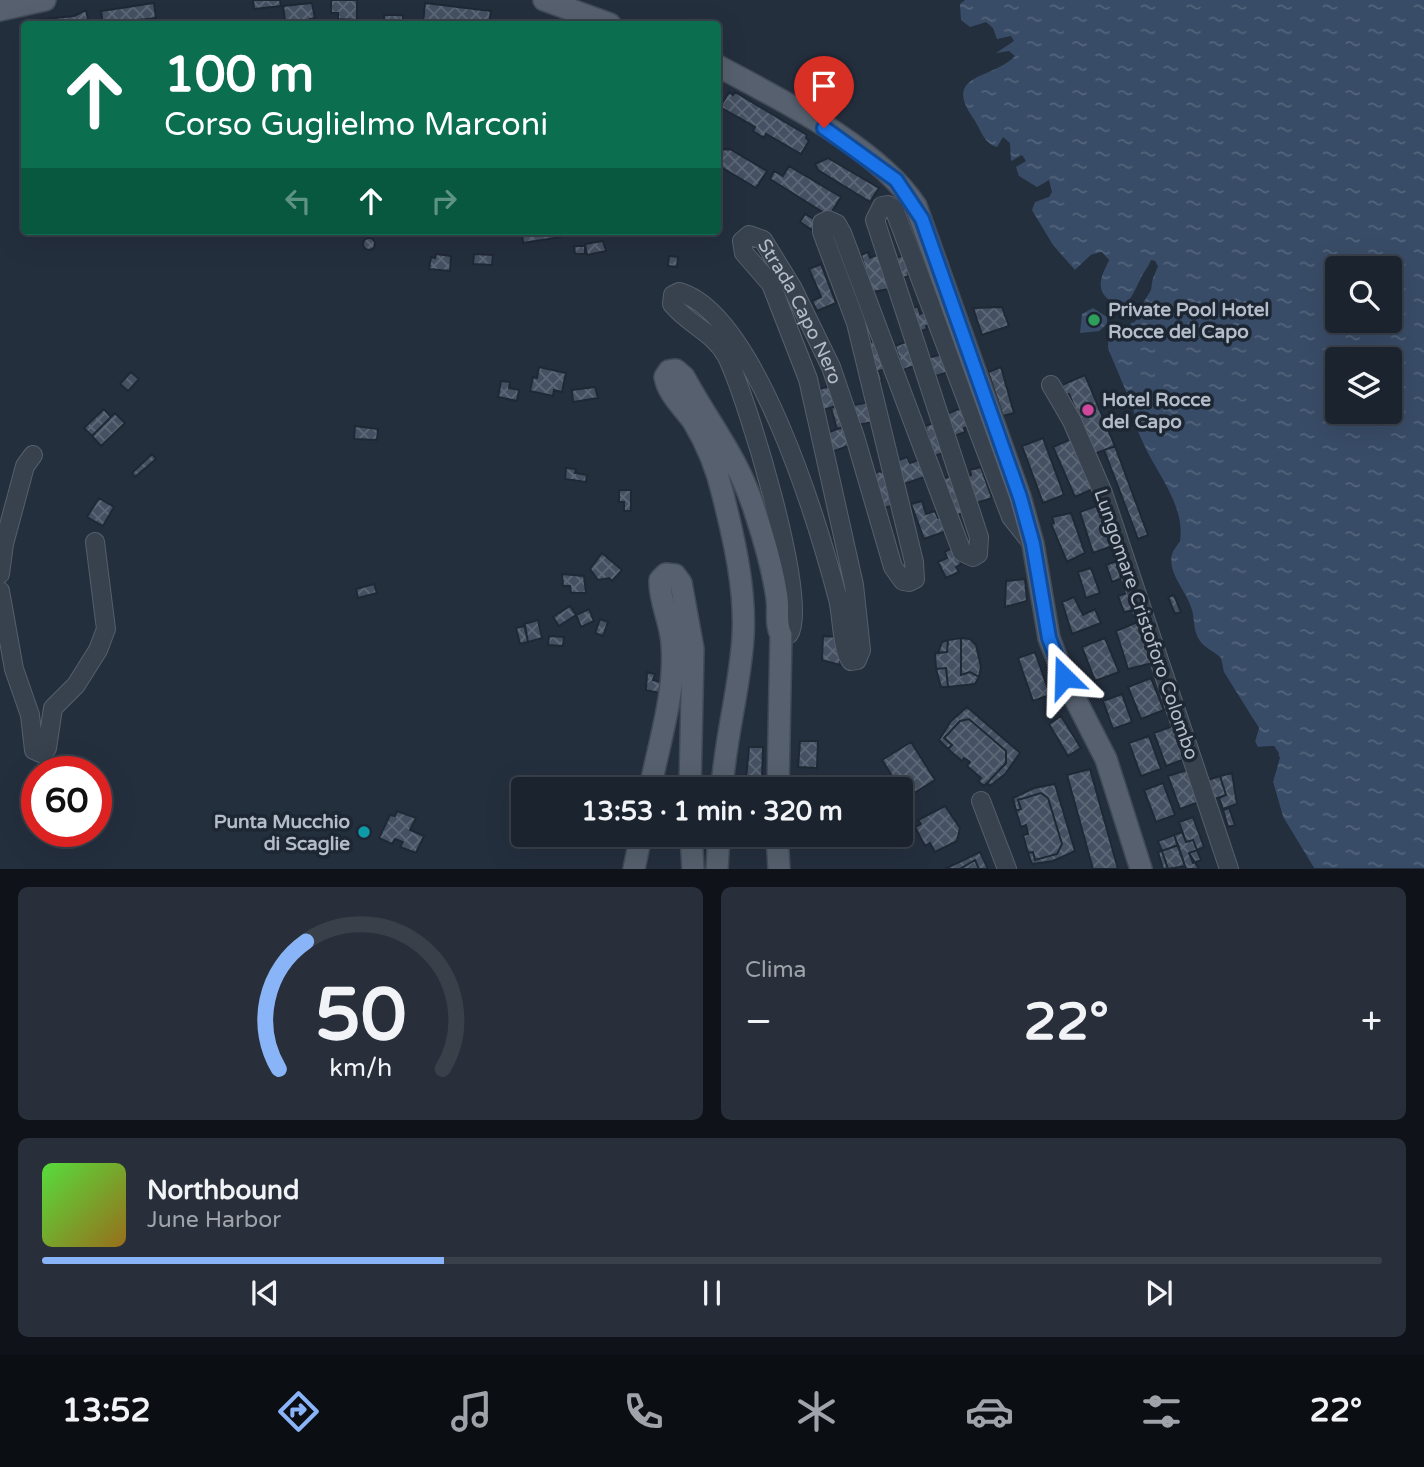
<!DOCTYPE html>
<html lang="it">
<meta charset="utf-8">
<style>
:root{--surface:#1b232e;--page:#282f3a;--text:#f1f3f6;--muted:#a0a4aa;--line:#39404a;--accent:#8ab4f8}
body{margin:0;font-family:"Varela Round",sans-serif;background:var(--page);color:var(--text);height:100vh;display:flex;flex-direction:column;font-size:26px;white-space:nowrap}
*{box-sizing:border-box;margin:0}
p{font-size:23px;color:var(--muted)}
.icon{flex:none;width:38px;height:38px;fill:none;stroke:currentColor;stroke-width:2;stroke-linecap:round;stroke-linejoin:round}
.map{position:relative;height:869px;overflow:hidden}
.details{display:flex;flex-direction:column;gap:18px;padding:18px;background:#0f1319;flex:1}
.details>*{flex:none}
.hud{position:absolute;left:21px;top:21px;width:700px;height:214px;border-radius:7px;box-shadow:0 7px 28px #0002,0 0 0 2px var(--line);background:#0b6e4f;color:#fff;overflow:hidden}
.controls{position:absolute;left:1325px;top:256px;display:grid;gap:14px}
.controls a{display:grid;place-items:center;width:77px;height:77px;border-radius:7px;background:var(--surface);box-shadow:0 7px 28px #0002,0 0 0 2px var(--line);font-size:35px}
.speed{position:absolute;left:21px;top:756px;display:flex;gap:14px;font-size:35px;font-weight:700;text-align:center}
.speed>*{display:grid;place-content:center;width:91px;height:91px;border-radius:50%;background:var(--surface);box-shadow:0 7px 28px #0002,0 0 0 2px var(--line);line-height:1}
.speed .limit{border:10px solid #d22;background:#fff;color:#111}
.pin{position:absolute;display:grid;place-items:center;width:60px;height:60px;color:#fff;margin:-72px -30px;border-radius:50% 50% 50% 0;rotate:-45deg;box-shadow:0 0 7px #0007}
.pin .icon{rotate:45deg}
.me{position:absolute;width:77px;margin:-38px;rotate:338deg;stroke-linejoin:round;filter:drop-shadow(0 0 5px #0008)}
.turn{display:flex;align-items:center;gap:24px;height:147px;padding:0 28px;font-size:32px}
.turn .icon{width:91px;height:91px;stroke-width:2.5}
.turn b{display:block;font-size:49px;line-height:60px}
.lanes{display:flex;align-items:center;height:66px;padding:0 28px;background:#0003;justify-content:center;gap:35px;direction:ltr}
.lanes .off{opacity:.35}
.big{font-size:52px;font-weight:700;line-height:1.1}
.details .card{flex:1;display:flex;flex-direction:column;justify-content:center;gap:10px;min-width:0;padding:0 24px;border-radius:10px;background:var(--page)}
.details .dial{align-items:center;gap:0}
.dial svg{height:182px;overflow:visible;fill:none;stroke:var(--line);stroke-width:7;stroke-linecap:round;text-anchor:middle}
.dial text{fill:var(--text);stroke:none}
.song{display:flex;align-items:center;gap:21px}
.cover{width:84px;height:84px;border-radius:10px;background:linear-gradient(135deg,hsl(110 70% 55%),hsl(40 70% 35%))}
.played{height:7px;border-radius:4px;background:linear-gradient(90deg,var(--accent) 30%,var(--line) 30%)}
.keys{display:flex;justify-content:space-around;direction:ltr}
.heat{display:flex;justify-content:space-between;align-items:center;font-size:38px;direction:ltr}
.details .tiles{flex:1;display:grid;gap:18px;grid-template-columns:1fr 1fr}
.card:last-child{grid-column:span 2}
.trip{position:absolute;left:511px;top:777px;width:402px;height:70px;border-radius:7px;background:var(--surface);box-shadow:0 7px 28px #0002,0 0 0 2px var(--line);font-weight:700;line-height:70px;text-align:center}
.tabs{display:flex;height:112px;justify-content:space-around;align-items:center;background:#0b0e12;color:var(--muted)}
.tabs .icon{width:49px;height:49px}
.tabs .current{color:var(--accent)}
.tabs b{font-size:32px;color:var(--text)}
.map>svg:first-child{display:block}
.water{fill:url(#water-ripples);fill-rule:evenodd}
.pier{fill:#242f3e}
.building{fill:url(#building-cross-hatch);stroke:#1f2835;stroke-width:2}
.lines{fill:none;stroke-linecap:round;stroke-linejoin:round}
.minor-casing{stroke:#565f6c;stroke-width:20}
.major-casing{stroke:#414a57;stroke-width:24}
.minor{stroke:#38414e;stroke-width:18}
.major{stroke:#56606e;stroke-width:21}
.route-casing{stroke:#114b97;stroke-width:18}
.route{stroke:#1a73e8;stroke-width:12}
.leisure-dot{fill:#2e9e5b;stroke:#1d2633;stroke-width:2.5}
.hotel-dot{fill:#d1479c;stroke:#1d2633;stroke-width:2.5}
.culture-dot{fill:#0f9aa8;stroke:#1d2633;stroke-width:2.5}
.labels{text-anchor:middle;stroke-width:7;stroke-linejoin:round;paint-order:stroke}
.poi-label{font-size:19px;font-weight:bold;fill:#b4bcc9;stroke:#1d2633;text-anchor:start}
.street-label{font-size:19px;fill:#b4bcc9;stroke:#1d2633}
</style>
<div class="map">
<svg width="1424" height="869" viewBox="0 0 1424 869">
<defs>
<pattern id="water-ripples" width="26" height="14" patternUnits="userSpaceOnUse" patternTransform="scale(1.75)"><rect width="26" height="14" fill="#394c67"/><path d="M2 4q2-2 4 0t4 0M15 11q2-2 4 0t4 0" fill="none" stroke="#53647b"/></pattern>
<pattern id="building-cross-hatch" width="8" height="8" patternUnits="userSpaceOnUse" patternTransform="scale(1.75)"><rect width="8" height="8" fill="#455162"/><path d="M0 0l8 8M0 8l8-8" fill="none" stroke="#5d6877"/></pattern>
</defs>
<rect width="100%" height="100%" fill="#242f3e"/>
<!-- water -->
<path class="water" d="M 965,0 L 1424,0 L 1424,868 L 1314,868 L 1283,817 L 1273,782 L 1280,758 L 1274,746 L 1258,747 L 1255,741 L 1259,728 L 1224,672 L 1221,658 C 1215,652 1205,648 1200,641 C 1193,631 1195,621 1192,610 C 1186,587 1157,565 1180,541 C 1186,502 1151,467 1138,432 C 1134,421 1133,408 1128,396 C 1118,373 1098,351 1114,327 L 1130,325 L 1151,290 L 1155,261 C 1140,269 1138,293 1124,306 L 1115,306 C 1095,292 1099,280 1109,260 L 1102,252 L 1091,255 L 1075,270 L 1053,245 L 1032,210 L 1035,202 L 1049,197 L 1052,192 L 1049,180 L 1037,187 L 1019,176 L 1016,167 L 1026,161 L 1022,155 L 1011,161 L 1010,143 L 1003,137 L 997,147 C 983,143 981,129 973,118 C 942,73 992,80 1015,56 L 1009,51 L 996,53 L 1014,41 L 1011,36 L 997,39 L 993,28 L 986,22 L 970,27 L 961,20 L 960,4 ZM 1337,268 L 1390,268 L 1390,320 L 1337,320 ZM 1337,359 L 1390,359 L 1390,411 L 1337,411 Z
M 1093,308 L 1107,317 L 1107,324 L 1099,331 L 1080,333 L 1082,314 Z"/>
<!-- pier -->
<path class="pier" d="M 1101,252 L 1109,260 L 1099,281 L 1100,291 L 1115,306 L 1124,306 L 1133,298 L 1151,260 L 1155,261 L 1158,266 L 1135,322 L 1114,327 L 1108,335 L 1107,346 L 1133,408 L 1138,432 L 1179,519 L 1180,541 L 1171,554 L 1168,553 L 1177,540 L 1179,529 L 1176,520 L 1134,433 L 1125,397 L 1106,358 L 1103,345 L 1109,327 L 1107,329 L 1108,316 L 1091,305 L 1109,314 L 1110,325 L 1133,319 L 1154,267 L 1152,264 L 1135,300 L 1126,309 L 1114,310 L 1096,292 L 1095,280 L 1105,261 L 1100,256 L 1075,273 L 1075,270 L 1091,255 Z
M 1254,720 L 1259,728 L 1255,741 L 1257,747 L 1274,746 L 1279,753 L 1273,782 L 1283,817 L 1314,868 L 1310,869 L 1280,818 L 1269,782 L 1276,754 L 1273,750 L 1255,749 L 1252,741 L 1255,729 L 1250,721 Z"/>
<!-- building -->
<path class="building" d="M 253,0 L 280,0 L 281,6 L 254,9 Z
M 331,0 L 357,0 L 357,20 L 338,19 L 338,13 L 331,13 Z
M 154,3 L 156,18 L 103,24 L 101,11 Z
M 312,3 L 315,18 L 310,19 L 315,24 L 282,24 L 281,21 L 285,20 L 283,6 Z
M 425,3 L 491,11 L 489,24 L 423,24 Z
M 86,10 L 89,24 L 36,24 L 35,20 L 74,16 Z
M 384,15 L 403,15 L 403,24 L 368,24 L 384,22 Z
M 729,92 L 733,95 L 735,92 L 807,135 L 806,138 L 809,141 L 801,154 L 766,134 L 764,138 L 753,131 L 755,127 L 720,107 Z
M 730,149 L 767,171 L 756,188 L 721,167 L 718,150 Z
M 828,158 L 879,188 L 870,202 L 818,170 L 815,164 Z
M 789,166 L 841,197 L 829,216 L 770,179 L 774,171 L 783,176 Z
M 805,214 L 817,221 L 812,230 L 800,222 Z
M 522,231 L 561,231 L 561,237 L 523,243 Z
M363 244a6 6 0 1 1 12 0a6 6 0 1 1-12 0Z
M 603,241 L 606,251 L 587,255 L 585,244 Z
M 574,246 L 585,246 L 585,254 L 575,254 Z
M 868,252 L 870,258 L 884,252 L 895,288 L 872,292 L 861,255 Z
M 436,254 L 451,256 L 450,271 L 429,269 L 431,257 L 435,258 Z
M 474,254 L 493,255 L 492,265 L 473,264 Z
M 908,254 L 914,269 L 908,272 L 909,276 L 900,279 L 893,259 Z
M 669,256 L 678,257 L 677,267 L 668,266 Z
M 821,264 L 836,303 L 817,311 L 812,301 L 821,297 L 809,269 Z
M 918,306 L 920,314 L 925,312 L 929,324 L 926,326 L 927,329 L 918,332 L 911,309 Z
M 1002,307 L 1009,326 L 982,335 L 973,308 Z
M 876,340 L 886,369 L 879,371 L 882,380 L 876,382 L 863,345 Z
M 908,341 L 917,365 L 903,370 L 895,346 Z
M 943,354 L 948,372 L 933,377 L 927,358 Z
M 539,367 L 566,373 L 562,392 L 554,390 L 553,396 L 530,391 L 533,377 L 537,378 Z
M 1001,367 L 1014,413 L 1003,416 L 988,372 Z
M 131,372 L 139,379 L 128,391 L 120,384 Z
M 1085,375 L 1115,446 L 1094,454 L 1069,394 L 1066,395 L 1062,385 Z
M 501,381 L 510,382 L 509,388 L 519,390 L 517,401 L 498,397 Z
M 833,385 L 839,405 L 823,410 L 816,390 Z
M 595,387 L 598,398 L 573,402 L 572,390 Z
M 870,402 L 873,422 L 857,425 L 854,405 Z
M 839,405 L 846,426 L 837,429 L 831,408 Z
M 961,408 L 968,427 L 964,428 L 965,432 L 952,437 L 944,415 Z
M 104,409 L 111,417 L 92,436 L 84,428 Z
M 115,413 L 125,423 L 101,446 L 92,436 Z
M 937,422 L 947,452 L 934,456 L 925,426 Z
M 355,426 L 378,429 L 377,440 L 354,439 Z
M 846,426 L 853,444 L 832,452 L 826,433 Z
M 1043,438 L 1064,495 L 1043,503 L 1022,446 Z
M 1071,439 L 1095,488 L 1075,497 L 1053,447 Z
M 1115,446 L 1148,535 L 1138,539 L 1104,450 Z
M 152,454 L 156,459 L 135,477 L 132,473 Z
M 907,457 L 910,463 L 924,458 L 930,475 L 904,484 L 896,461 Z
M 981,467 L 992,498 L 973,504 L 964,477 L 971,475 L 970,470 Z
M 566,468 L 576,469 L 575,473 L 587,475 L 586,482 L 565,479 Z
M 880,471 L 886,474 L 895,505 L 883,508 L 873,474 Z
M 953,475 L 966,512 L 955,516 L 942,479 Z
M 619,490 L 631,490 L 631,511 L 624,511 L 624,502 L 619,502 Z
M 99,498 L 114,507 L 103,526 L 87,517 Z
M 922,501 L 926,514 L 935,511 L 938,518 L 944,516 L 949,530 L 924,539 L 911,504 Z
M 1102,504 L 1115,545 L 1093,553 L 1080,512 Z
M 1071,513 L 1085,553 L 1067,562 L 1051,524 L 1054,523 L 1052,517 Z
M 954,547 L 961,564 L 956,567 L 959,572 L 946,578 L 938,562 L 947,558 L 945,552 Z
M 602,553 L 622,570 L 612,581 L 609,578 L 598,580 L 590,569 Z
M 1122,559 L 1128,576 L 1112,582 L 1106,565 Z
M 1091,568 L 1100,593 L 1086,598 L 1078,572 Z
M 562,574 L 584,576 L 586,593 L 571,593 L 570,586 L 563,586 Z
M 1025,579 L 1027,601 L 1005,607 L 1006,581 Z
M 374,584 L 377,593 L 358,598 L 356,589 Z
M 1133,591 L 1140,609 L 1124,612 L 1118,596 Z
M 1174,595 L 1181,612 L 1175,614 L 1168,597 Z
M 1074,597 L 1083,615 L 1095,609 L 1101,623 L 1072,634 L 1062,602 Z
M 570,606 L 576,615 L 559,626 L 553,617 Z
M 589,609 L 594,621 L 581,627 L 576,615 Z
M 600,619 L 608,622 L 603,636 L 595,633 Z
M 538,620 L 542,638 L 528,642 L 524,624 Z
M 1142,620 L 1157,662 L 1128,669 L 1116,631 Z
M 525,626 L 528,642 L 520,644 L 516,628 Z
M 549,636 L 564,637 L 563,646 L 548,645 Z
M 823,636 L 842,637 L 840,665 L 822,660 Z
M 961,638 L 970,639 L 976,645 L 981,667 L 979,677 L 970,672 L 961,675 Z
M 961,638 L 961,675 L 970,672 L 979,677 L 975,684 L 948,687 L 946,668 L 936,669 L 935,653 L 947,652 L 948,640 Z
M 1105,638 L 1119,672 L 1095,681 L 1082,647 Z
M 948,640 L 947,652 L 938,653 L 942,642 Z
M 1035,652 L 1050,695 L 1033,701 L 1018,658 Z
M 946,668 L 948,687 L 941,687 L 936,669 Z
M 647,672 L 655,674 L 653,680 L 661,682 L 659,693 L 646,690 Z
M 1151,678 L 1164,710 L 1141,719 L 1128,687 Z
M 1122,694 L 1132,722 L 1113,729 L 1103,701 Z
M 967,707 L 1020,753 L 1005,774 L 990,786 L 987,783 L 1006,763 L 1006,751 L 969,719 L 960,721 L 944,738 L 952,745 L 948,749 L 939,740 L 951,721 Z
M 1061,716 L 1081,748 L 1068,756 L 1049,724 Z
M 969,719 L 1006,751 L 1006,763 L 984,786 L 978,781 L 981,778 L 967,766 L 970,762 L 964,758 L 962,761 L 948,749 L 952,745 L 944,738 L 960,721 Z
M 1173,726 L 1185,759 L 1166,766 L 1154,733 Z
M 1149,736 L 1161,769 L 1141,776 L 1129,743 Z
M 800,741 L 818,741 L 817,768 L 798,767 Z
M 911,742 L 935,780 L 906,798 L 882,760 Z
M 749,747 L 763,747 L 762,779 L 746,779 Z
M 1090,769 L 1118,869 L 1093,869 L 1067,775 Z
M 1187,770 L 1199,802 L 1180,809 L 1168,776 Z
M 1232,773 L 1237,804 L 1223,809 L 1219,798 L 1226,795 L 1220,776 Z
M 1220,776 L 1226,795 L 1214,799 L 1208,780 Z
M 1163,783 L 1175,815 L 1156,822 L 1144,790 Z
M 1055,784 L 1075,851 L 1053,861 L 1032,864 L 1028,853 L 1033,852 L 1035,860 L 1057,854 L 1062,844 L 1048,798 L 1041,793 L 1018,800 L 1021,809 L 1016,811 L 1013,798 L 1034,788 Z
M 1041,793 L 1048,798 L 1062,844 L 1057,854 L 1035,860 L 1033,852 L 1028,853 L 1023,835 L 1028,834 L 1026,825 L 1021,827 L 1016,811 L 1021,809 L 1018,800 Z
M 945,806 L 960,828 L 957,841 L 935,852 L 930,843 L 925,846 L 915,827 L 921,824 L 918,820 Z
M 1229,808 L 1235,825 L 1228,827 L 1223,810 Z
M 397,811 L 416,818 L 410,830 L 424,836 L 416,853 L 400,847 L 403,842 L 395,839 L 392,844 L 379,838 L 390,815 L 395,816 Z
M 1193,817 L 1204,847 L 1197,850 L 1193,840 L 1186,842 L 1179,822 Z
M 1182,832 L 1186,842 L 1193,840 L 1197,850 L 1189,853 L 1199,869 L 1186,869 L 1174,835 Z
M 805,835 L 827,835 L 827,840 L 806,842 Z
M 1174,835 L 1178,845 L 1162,851 L 1158,841 Z
M 1178,845 L 1185,866 L 1168,869 L 1162,851 Z
M 1197,850 L 1201,860 L 1193,863 L 1189,853 Z
M 1162,851 L 1168,869 L 1163,869 L 1158,852 Z
M 980,852 L 988,869 L 979,869 L 975,860 L 960,869 L 945,869 Z
M 975,860 L 979,869 L 960,869 Z"/>
<g class="lines">
<!-- minor casing -->
<g class="minor-casing">
<g id="minor">
<path d="M 1051,385 L 1072,421 L 1103,493 L 1229,869"/>
<path d="M 0,574 L 4,544 L 25,466 L 33,455"/>
<path d="M 0,591 L 14,669 L 30,715 L 34,750 L 43,754 L 47,748 L 53,708 L 76,685 L 98,650 L 106,629 L 95,542"/>
<path id="s1" d="M 781,635 L 789,634 C 810,603 746,394 726,355 C 713,332 688,324 672,304 L 673,295 L 679,292 C 756,313 819,527 838,599 C 842,614 842,651 851,661 L 857,660 L 861,650 L 854,585 L 808,379 L 771,284 L 744,253 L 742,241 L 749,235 L 763,240 L 792,287 L 831,367 L 855,437 L 893,567 L 903,581 L 909,582 L 915,579 L 914,562 L 856,323 L 822,232 L 822,223 L 828,220 L 837,224 L 842,233 L 962,552 L 973,557 L 978,554 L 979,537 L 875,220 L 882,206 L 888,205 L 894,209 L 1011,517 L 1031,542"/>
<path d="M 981,801 L 1007,869"/>
</g>
</g>
<!-- major casing -->
<g class="major-casing">
<path id="major" d="M 544,0 L 610,24
M 0,10 L 45,0
M 718,66 C 779,99 878,147 916,206 L 1020,497 L 1033,544 L 1049,638 L 1064,677 L 1106,759 L 1141,869
M 650,789 C 659,743 676,691 672,644 C 671,622 659,601 660,580 L 666,574 L 675,575 L 681,583 L 693,649 L 690,789
M 722,789 C 725,738 740,688 743,637 C 746,590 734,539 723,495 C 717,469 707,444 693,421 C 683,407 668,394 665,377 L 669,371 L 676,370 L 684,377 C 711,427 739,458 756,515 C 765,542 773,570 777,598 C 779,612 775,623 781,635 L 778,789
M 691,835 L 693,869
M 777,835 L 779,869
M 634,869 L 641,835
M 717,869 L 719,835"/>
</g>
<!-- minor -->
<use href="#minor" class="minor"/>
<!-- major -->
<use href="#major" class="major"/>
</g>
<g class="lines">
<!-- route casing -->
<g class="route-casing">
<path id="route" d="M 824,128 L 896,180 L 922,219 L 1020,497 L 1033,544 L 1049,638 L 1064,677"/>
</g>
<!-- route -->
<use href="#route" class="route"/>
</g>
<!-- markers -->
<circle class="leisure-dot" cx="1094" cy="320" r="7"/>
<circle class="hotel-dot" cx="1088" cy="410" r="7"/>
<circle class="culture-dot" cx="364" cy="832" r="7"/>
<g class="labels">
<!-- poi labels -->
<g class="poi-label">
<text x="1108" y="316">Private Pool Hotel<tspan x="1108" dy="22">Rocce del Capo</tspan></text>
<text x="1102" y="406">Hotel Rocce<tspan x="1102" dy="22">del Capo</tspan></text>
<text x="350" y="828" text-anchor="end">Punta Mucchio<tspan x="350" dy="22">di Scaglie</tspan></text>
</g>
<!-- street labels -->
<g class="street-label">
<text dy="7" stroke="none"><textPath href="#s1" startOffset="1360">Strada Capo Nero</textPath></text>
<text transform="translate(1147 624) rotate(71)" y="7">Lungomare Cristoforo Colombo</text>
</g>
</g>
</svg>
<div class="controls">
<a><svg class="icon" aria-label="search" viewBox="0 0 24 24"><circle cx="10" cy="10" r="6"/><path d="M15 15l6 6"/></svg></a>
<a><svg class="icon" aria-label="layers" viewBox="0 0 24 24"><path d="M12 4l9 5-9 5-9-5zM3 14l9 5 9-5"/></svg></a>
</div>
<div class="speed"><div class="limit">60</div></div>
<div class="pin" style="left:824px;top:128px;background:#d93025"><svg class="icon" aria-label="arrive" viewBox="0 0 24 24"><path d="M6 21V4h12l-3 4 3 4H6"/></svg></div>
<svg class="me" style="left:1064px;top:677px" viewBox="-20 -20 40 40"><path d="M0-17L14 15 0 8-14 15z" fill="#1a73e8" stroke="#fff" stroke-width="4"/></svg>
<div class="trip">13:53 · 1 min · 320 m</div>
<div class="hud">
<div class="turn"><svg class="icon" aria-label="ahead" viewBox="0 0 24 24"><path d="M12 20V5M6 11l6-6 6 6"/></svg><div><b>100 m</b>Corso Guglielmo Marconi</div></div>
<div class="lanes"><svg class="icon off" aria-label="left" viewBox="0 0 24 24"><path d="M17 20v-9H6M10 6l-5 5 5 5"/></svg><svg class="icon" aria-label="ahead" viewBox="0 0 24 24"><path d="M12 20V5M6 11l6-6 6 6"/></svg><svg class="icon off" aria-label="right" viewBox="0 0 24 24"><path d="M7 20v-9h11M14 6l5 5-5 5"/></svg></div>
</div>
</div>
<section class="details">
<div class="tiles">
<div class="card dial"><svg viewBox="0 0 100 80">
<path d="M14 69A42 42 0 1 1 86 69"/>
<path d="M14 69A42 42 0 0 1 26 13" stroke="#8ab4f8"/>
<text x="50" y="56" font-size="32" font-weight="700">50</text>
<text x="50" y="72" font-size="11">km/h</text>
</svg></div>
<div class="card"><p>Clima</p>
<div class="heat"><a>−</a><b class="big">22°</b><a>+</a></div>
</div>
<div class="card">
<div class="song"><i class="cover"></i><div><b>Northbound</b><p>June Harbor</p></div></div>
<div class="played"></div>
<div class="keys"><svg class="icon" aria-label="previous" viewBox="0 0 24 24"><path d="M18 5L8 12l10 7zM5 5v14"/></svg><svg class="icon" aria-label="pause" viewBox="0 0 24 24"><path d="M8 5v14M16 5v14"/></svg><svg class="icon" aria-label="next" viewBox="0 0 24 24"><path d="M6 5l10 7-10 7zM19 5v14"/></svg></div>
</div>
</div>
</section>
<nav class="tabs">
<b>13:52</b>
<svg class="icon current" aria-label="directions" viewBox="0 0 24 24"><path d="M12 3l9 9-9 9-9-9zM9 14v-3h6M13 9l2 2-2 2"/></svg>
<svg class="icon" aria-label="music" viewBox="0 0 24 24"><path d="M9 18V5l10-2v13"/><circle cx="6" cy="18" r="3"/><circle cx="16" cy="16" r="3"/></svg>
<svg class="icon" aria-label="phone" viewBox="0 0 24 24"><path d="M5 4h4l2 5-3 2q2 4 5 5l2-3 5 2v4C11 20 4 13 5 4z"/></svg>
<svg class="icon" aria-label="climate" viewBox="0 0 24 24"><path d="M12 3v18M4 7l16 10M4 17L20 7"/></svg>
<svg class="icon" aria-label="car" viewBox="0 0 24 24"><path d="M5 17H2v-5l4-1 3-4h7l3 4 3 1v5h-3M9 17h6M6 11h13"/><circle cx="7" cy="17" r="2"/><circle cx="17" cy="17" r="2"/></svg>
<svg class="icon" aria-label="filters" viewBox="0 0 24 24"><path d="M4 7h16M4 17h16"/><circle cx="9" cy="7" r="2"/><circle cx="15" cy="17" r="2"/></svg>
<b>22°</b>
</nav>
